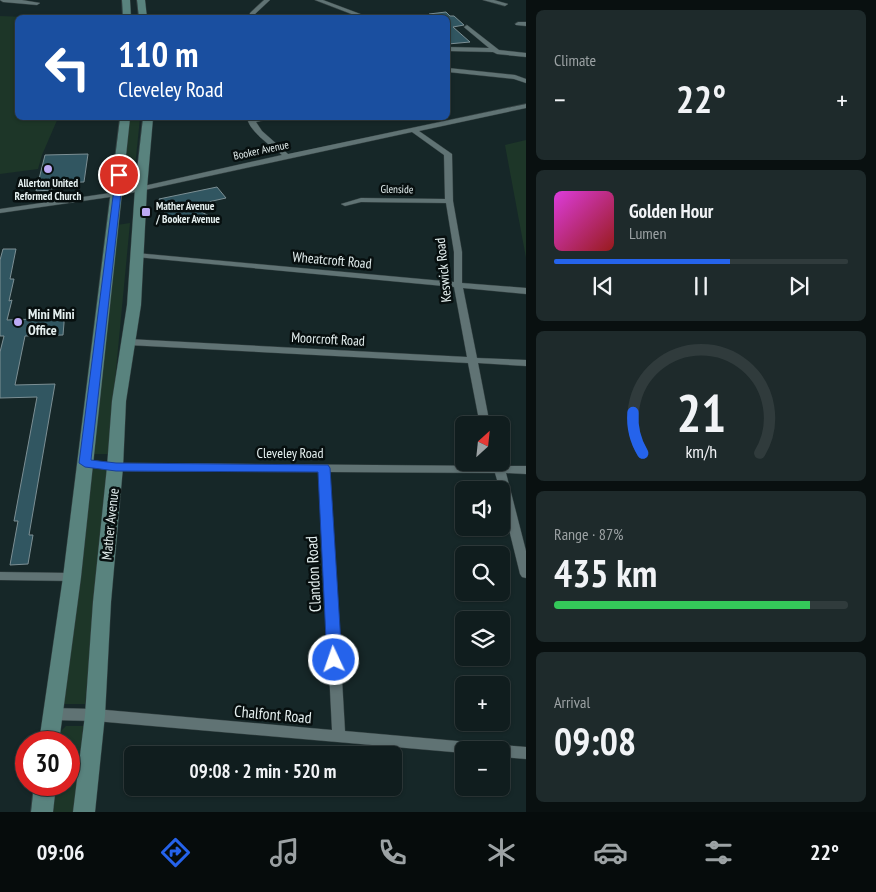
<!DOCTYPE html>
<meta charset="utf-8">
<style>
:root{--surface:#101d1e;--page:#1e2a2b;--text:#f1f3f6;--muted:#9ca2a4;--line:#303b3c;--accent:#2563eb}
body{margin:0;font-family:"PT Sans Narrow",sans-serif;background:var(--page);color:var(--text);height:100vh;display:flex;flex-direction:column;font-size:19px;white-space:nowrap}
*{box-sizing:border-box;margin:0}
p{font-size:16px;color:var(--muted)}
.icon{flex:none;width:28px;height:28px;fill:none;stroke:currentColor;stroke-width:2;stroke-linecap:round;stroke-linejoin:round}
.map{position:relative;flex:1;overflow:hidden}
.panel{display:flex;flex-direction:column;gap:10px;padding:10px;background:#091010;width:350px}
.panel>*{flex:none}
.guide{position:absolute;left:15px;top:15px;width:435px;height:105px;border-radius:8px;box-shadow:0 1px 4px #0004,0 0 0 1px var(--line);background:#1a4fa0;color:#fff;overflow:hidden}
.needle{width:32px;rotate:27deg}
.controls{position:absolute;left:455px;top:416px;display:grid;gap:10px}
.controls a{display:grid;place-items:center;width:55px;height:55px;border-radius:8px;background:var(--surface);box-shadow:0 1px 4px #0004,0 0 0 1px var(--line);font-size:25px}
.speed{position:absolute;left:15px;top:731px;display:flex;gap:10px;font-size:25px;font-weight:700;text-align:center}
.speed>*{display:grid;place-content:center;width:65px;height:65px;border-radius:50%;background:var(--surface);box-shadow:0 1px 4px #0004,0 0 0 1px var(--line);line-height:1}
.speed .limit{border:8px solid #d22;background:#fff;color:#111}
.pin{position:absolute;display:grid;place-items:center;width:42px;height:42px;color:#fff;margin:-21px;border:2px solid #fff;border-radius:50%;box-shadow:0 1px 5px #0007}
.me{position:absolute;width:55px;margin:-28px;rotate:357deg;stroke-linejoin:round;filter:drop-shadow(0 0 4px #0008)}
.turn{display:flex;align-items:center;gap:18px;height:105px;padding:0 20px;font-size:22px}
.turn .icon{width:65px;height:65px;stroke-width:2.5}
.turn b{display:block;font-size:35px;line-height:42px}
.big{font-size:38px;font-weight:700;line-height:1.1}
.panel .tile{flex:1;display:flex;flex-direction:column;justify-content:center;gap:8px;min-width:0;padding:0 18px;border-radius:8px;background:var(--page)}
.panel .dial{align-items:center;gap:0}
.dial svg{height:130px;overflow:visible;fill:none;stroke:var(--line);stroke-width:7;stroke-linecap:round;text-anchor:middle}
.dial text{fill:var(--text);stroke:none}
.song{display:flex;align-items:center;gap:15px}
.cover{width:60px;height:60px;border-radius:8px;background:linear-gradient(135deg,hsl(300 70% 55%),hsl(0 70% 35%))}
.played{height:5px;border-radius:2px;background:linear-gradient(90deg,var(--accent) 60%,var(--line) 60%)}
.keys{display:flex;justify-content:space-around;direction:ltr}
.heat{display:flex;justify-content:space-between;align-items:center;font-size:28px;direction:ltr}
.charge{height:8px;border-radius:4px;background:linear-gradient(90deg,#34c759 87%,var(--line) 0)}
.trip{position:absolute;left:124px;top:746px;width:278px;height:50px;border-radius:8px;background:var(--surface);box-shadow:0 1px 4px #0004,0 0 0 1px var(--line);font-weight:700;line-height:50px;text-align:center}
.tabs{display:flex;height:80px;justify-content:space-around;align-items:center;background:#060c0c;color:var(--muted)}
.tabs .icon{width:35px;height:35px}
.tabs .current{color:var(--accent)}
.tabs b{font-size:22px;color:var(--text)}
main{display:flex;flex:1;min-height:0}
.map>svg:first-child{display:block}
.green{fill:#1d3628}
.building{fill:#315661;stroke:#7c8f94}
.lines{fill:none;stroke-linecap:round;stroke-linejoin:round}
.minor-casing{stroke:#344142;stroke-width:1}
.secondary-casing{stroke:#344142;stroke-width:1}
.minor{fill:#607374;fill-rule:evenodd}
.secondary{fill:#59837e;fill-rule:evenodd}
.route{fill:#2563eb;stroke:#184099}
.poi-dot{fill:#bcaaf5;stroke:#070f0f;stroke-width:2}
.labels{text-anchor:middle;stroke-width:5;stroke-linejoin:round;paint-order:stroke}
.far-street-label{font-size:11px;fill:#e4efef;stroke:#070f0f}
.far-poi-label{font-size:11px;font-weight:bold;fill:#e4efef;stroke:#070f0f}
.street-label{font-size:14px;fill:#e4efef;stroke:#070f0f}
.poi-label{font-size:14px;font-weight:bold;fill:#e4efef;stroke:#070f0f;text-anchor:start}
.near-street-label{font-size:16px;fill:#e4efef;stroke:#070f0f}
</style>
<main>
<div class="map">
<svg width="526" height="812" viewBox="0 0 526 812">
<rect width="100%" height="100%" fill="#162728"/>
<!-- green -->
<path class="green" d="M 0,16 L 25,17 L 18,18 L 18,118 L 58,118 L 42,155 L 38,169 L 0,174 Z
M 128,118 L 140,118 L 134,177 L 121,179 Z
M 526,140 L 526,258 L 505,145 Z
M 130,223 L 108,454 L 91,454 L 117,225 Z
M 90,467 L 107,468 L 85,704 L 63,704 Z
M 66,726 L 83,726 L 76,812 L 53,812 L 55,785 L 69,785 L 69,742 L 59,742 L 60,732 Z"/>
<!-- building -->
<path class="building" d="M 446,12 L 450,16 L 454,16 L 464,25 L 453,27 L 470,42 L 448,44 L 448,18 L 433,18 L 429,14 Z
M 88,154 L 84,182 L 49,183 L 52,190 L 36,191 L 45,155 Z
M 217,187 L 226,198 L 190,206 L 209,216 L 193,223 L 167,215 L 159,206 L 159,199 Z
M 3,249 L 16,249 L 10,279 L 14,279 L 9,301 L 12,300 L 7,320 L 64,318 L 64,323 L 63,335 L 25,336 L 15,385 L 55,384 L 29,535 L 33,535 L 28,564 L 10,565 L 18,521 L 14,521 L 37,397 L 0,398 L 0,352 L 4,336 L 0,336 L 0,260 Z"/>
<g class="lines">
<!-- minor casing -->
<g class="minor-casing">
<path id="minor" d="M 0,0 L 22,0 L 40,3 L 37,5 L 3,2 Z
M 264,0 L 270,0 L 255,14 L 255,18 L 249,18 L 250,13 Z
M 315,0 L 323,0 L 371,18 L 362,18 Z
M 483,0 L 494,0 L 508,4 L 505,6 Z
M 518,22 L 526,22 L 526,26 L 516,25 L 515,24 Z
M 467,25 L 499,50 L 526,53 L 526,57 L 497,54 L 493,52 L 448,51 L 448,47 L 489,48 L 465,28 L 464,27 Z
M 448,68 L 515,75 L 526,79 L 526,83 L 514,79 L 448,72 Z
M 526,104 L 526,108 L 419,131 L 452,154 L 453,201 L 462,252 L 462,283 L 526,288 L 526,294 L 463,288 L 477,358 L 526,360 L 526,366 L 478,363 L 490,425 L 480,425 L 468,363 L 128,345 L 123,342 L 128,339 L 467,357 L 454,287 L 136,257 L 132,255 L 136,253 L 454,282 L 454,252 L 446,203 L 361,202 L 345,206 L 341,204 L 361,198 L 445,199 L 444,155 L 412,132 L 117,196 L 0,213 L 0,209 L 117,192 L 282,155 C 270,145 250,132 247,118 L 271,118 L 270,119 L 256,122 L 262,131 L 288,154 Z
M 501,459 L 504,466 L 526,466 L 526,474 L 506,473 L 526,551 L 526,578 L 522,577 L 520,574 L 501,497 L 501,490 L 500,490 L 495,473 L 330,472 L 345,731 L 491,744 L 496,747 L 501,745 L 526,747 L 526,759 L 501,757 L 501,750 L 464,750 L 464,753 L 95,721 L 52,720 L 47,718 L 45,714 L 47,710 L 52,708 L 95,709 L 332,730 L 319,472 L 115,471 L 81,465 L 80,463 L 81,461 L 85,460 L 115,463 L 494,466 L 493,462 L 501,462 Z
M 0,572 L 72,573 L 76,574 L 78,577 L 76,580 L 72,581 L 0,580 Z"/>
</g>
<!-- secondary casing -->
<g class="secondary-casing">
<path id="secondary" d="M 122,0 L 130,0 L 131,18 L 123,18 Z
M 137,0 L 145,0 L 147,18 L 139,18 Z
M 120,118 L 130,118 L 81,577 L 59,742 L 39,742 L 63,577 Z
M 143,118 L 153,118 L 147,188 L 141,305 L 126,401 L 123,467 L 111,602 L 105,715 L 95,812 L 73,812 L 85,715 L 93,602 L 107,467 L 112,401 L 127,305 L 135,188 Z
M 34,785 L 56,785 L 53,812 L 31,812 Z"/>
</g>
<!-- minor -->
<use href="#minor" class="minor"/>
<!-- secondary -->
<use href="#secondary" class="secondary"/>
</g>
<!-- route -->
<path class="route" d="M 116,173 L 123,175 L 91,460 L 116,463 L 328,465 L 330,468 L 342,660 L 340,664 L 334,666 L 329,664 L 327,660 L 318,472 L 116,471 L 85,467 L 79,463 Z"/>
<!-- markers -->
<g class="poi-dot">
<circle cx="48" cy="169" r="5"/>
<rect x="141" y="207" width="10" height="10" rx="2.5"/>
<circle cx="18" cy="322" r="5"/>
</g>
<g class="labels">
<!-- far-street labels -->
<g class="far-street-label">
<text transform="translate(261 150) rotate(-12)" y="4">Booker Avenue</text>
<text transform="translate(397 189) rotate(1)" y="4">Glenside</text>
</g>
<!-- far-poi labels -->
<g class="far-poi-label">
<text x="48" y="187">Allerton United<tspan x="48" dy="13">Reformed Church</tspan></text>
<text x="156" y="210" text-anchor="start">Mather Avenue<tspan x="156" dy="13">/ Booker Avenue</tspan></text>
</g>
<!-- street labels -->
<g class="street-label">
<text transform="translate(332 260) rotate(5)" y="5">Wheatcroft Road</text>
<text transform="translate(443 270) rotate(-96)" y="5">Keswick Road</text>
<text transform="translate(328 339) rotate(3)" y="5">Moorcroft Road</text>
<text x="290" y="458">Cleveley Road</text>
<text transform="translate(110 524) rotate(-84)" y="5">Mather Avenue</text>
</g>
<!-- poi labels -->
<g class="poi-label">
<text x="28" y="319">Mini Mini<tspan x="28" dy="16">Office</tspan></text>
</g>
<!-- near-street labels -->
<g class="near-street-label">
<text transform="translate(313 574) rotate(-93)" y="6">Clandon Road</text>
<text transform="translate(273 714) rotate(5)" y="6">Chalfont Road</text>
</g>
</g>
</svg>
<div class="controls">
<a><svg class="needle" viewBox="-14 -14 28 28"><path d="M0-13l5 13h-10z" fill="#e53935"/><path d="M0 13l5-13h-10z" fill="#9ca2a4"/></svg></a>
<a><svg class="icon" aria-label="sound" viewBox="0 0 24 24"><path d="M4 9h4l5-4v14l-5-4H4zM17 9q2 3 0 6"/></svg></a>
<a><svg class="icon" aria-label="search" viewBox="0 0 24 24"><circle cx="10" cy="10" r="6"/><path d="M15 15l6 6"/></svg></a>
<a><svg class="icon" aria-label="layers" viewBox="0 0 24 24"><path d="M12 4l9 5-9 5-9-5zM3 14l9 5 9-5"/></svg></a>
<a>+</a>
<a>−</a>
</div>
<div class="speed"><div class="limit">30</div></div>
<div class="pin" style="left:119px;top:175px;background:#d93025"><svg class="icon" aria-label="arrive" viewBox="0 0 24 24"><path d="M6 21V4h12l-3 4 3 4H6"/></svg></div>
<svg class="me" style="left:334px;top:660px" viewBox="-20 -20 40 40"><circle r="17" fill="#2563eb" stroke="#fff" stroke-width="3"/><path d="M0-11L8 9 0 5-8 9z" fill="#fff"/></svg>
<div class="trip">09:08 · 2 min · 520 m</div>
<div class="guide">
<div class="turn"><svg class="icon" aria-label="left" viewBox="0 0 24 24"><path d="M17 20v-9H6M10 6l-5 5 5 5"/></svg><div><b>110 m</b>Cleveley Road</div></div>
</div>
</div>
<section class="panel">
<div class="tile"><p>Climate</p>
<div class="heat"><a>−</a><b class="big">22°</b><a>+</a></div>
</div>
<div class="tile">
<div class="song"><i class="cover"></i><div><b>Golden Hour</b><p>Lumen</p></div></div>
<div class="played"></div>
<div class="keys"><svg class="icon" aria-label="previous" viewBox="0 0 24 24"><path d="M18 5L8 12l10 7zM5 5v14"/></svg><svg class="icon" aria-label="pause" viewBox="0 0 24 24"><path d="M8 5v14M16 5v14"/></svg><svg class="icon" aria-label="next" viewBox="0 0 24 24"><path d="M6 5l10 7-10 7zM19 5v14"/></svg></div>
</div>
<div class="tile dial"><svg viewBox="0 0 100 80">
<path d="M14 69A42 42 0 1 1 86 69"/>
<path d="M14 69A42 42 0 0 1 8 44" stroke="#2563eb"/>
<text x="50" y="56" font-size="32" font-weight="700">21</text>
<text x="50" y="72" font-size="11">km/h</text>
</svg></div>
<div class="tile"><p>Range · 87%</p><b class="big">435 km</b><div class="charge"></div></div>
<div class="tile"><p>Arrival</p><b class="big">09:08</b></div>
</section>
</main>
<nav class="tabs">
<b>09:06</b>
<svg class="icon current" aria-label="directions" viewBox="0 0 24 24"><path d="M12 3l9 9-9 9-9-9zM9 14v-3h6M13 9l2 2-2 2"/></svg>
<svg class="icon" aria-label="music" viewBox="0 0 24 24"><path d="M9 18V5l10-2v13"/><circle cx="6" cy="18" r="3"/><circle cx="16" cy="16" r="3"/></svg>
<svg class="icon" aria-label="phone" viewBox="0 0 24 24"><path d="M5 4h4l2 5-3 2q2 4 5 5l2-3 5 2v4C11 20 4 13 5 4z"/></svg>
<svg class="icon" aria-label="climate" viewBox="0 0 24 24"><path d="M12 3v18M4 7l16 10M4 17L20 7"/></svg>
<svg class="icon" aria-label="car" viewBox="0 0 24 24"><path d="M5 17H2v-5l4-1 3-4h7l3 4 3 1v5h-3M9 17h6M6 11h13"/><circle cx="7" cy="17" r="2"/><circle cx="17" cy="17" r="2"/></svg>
<svg class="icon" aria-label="filters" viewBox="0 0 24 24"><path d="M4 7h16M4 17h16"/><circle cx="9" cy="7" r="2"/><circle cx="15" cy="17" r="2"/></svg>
<b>22°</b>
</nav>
